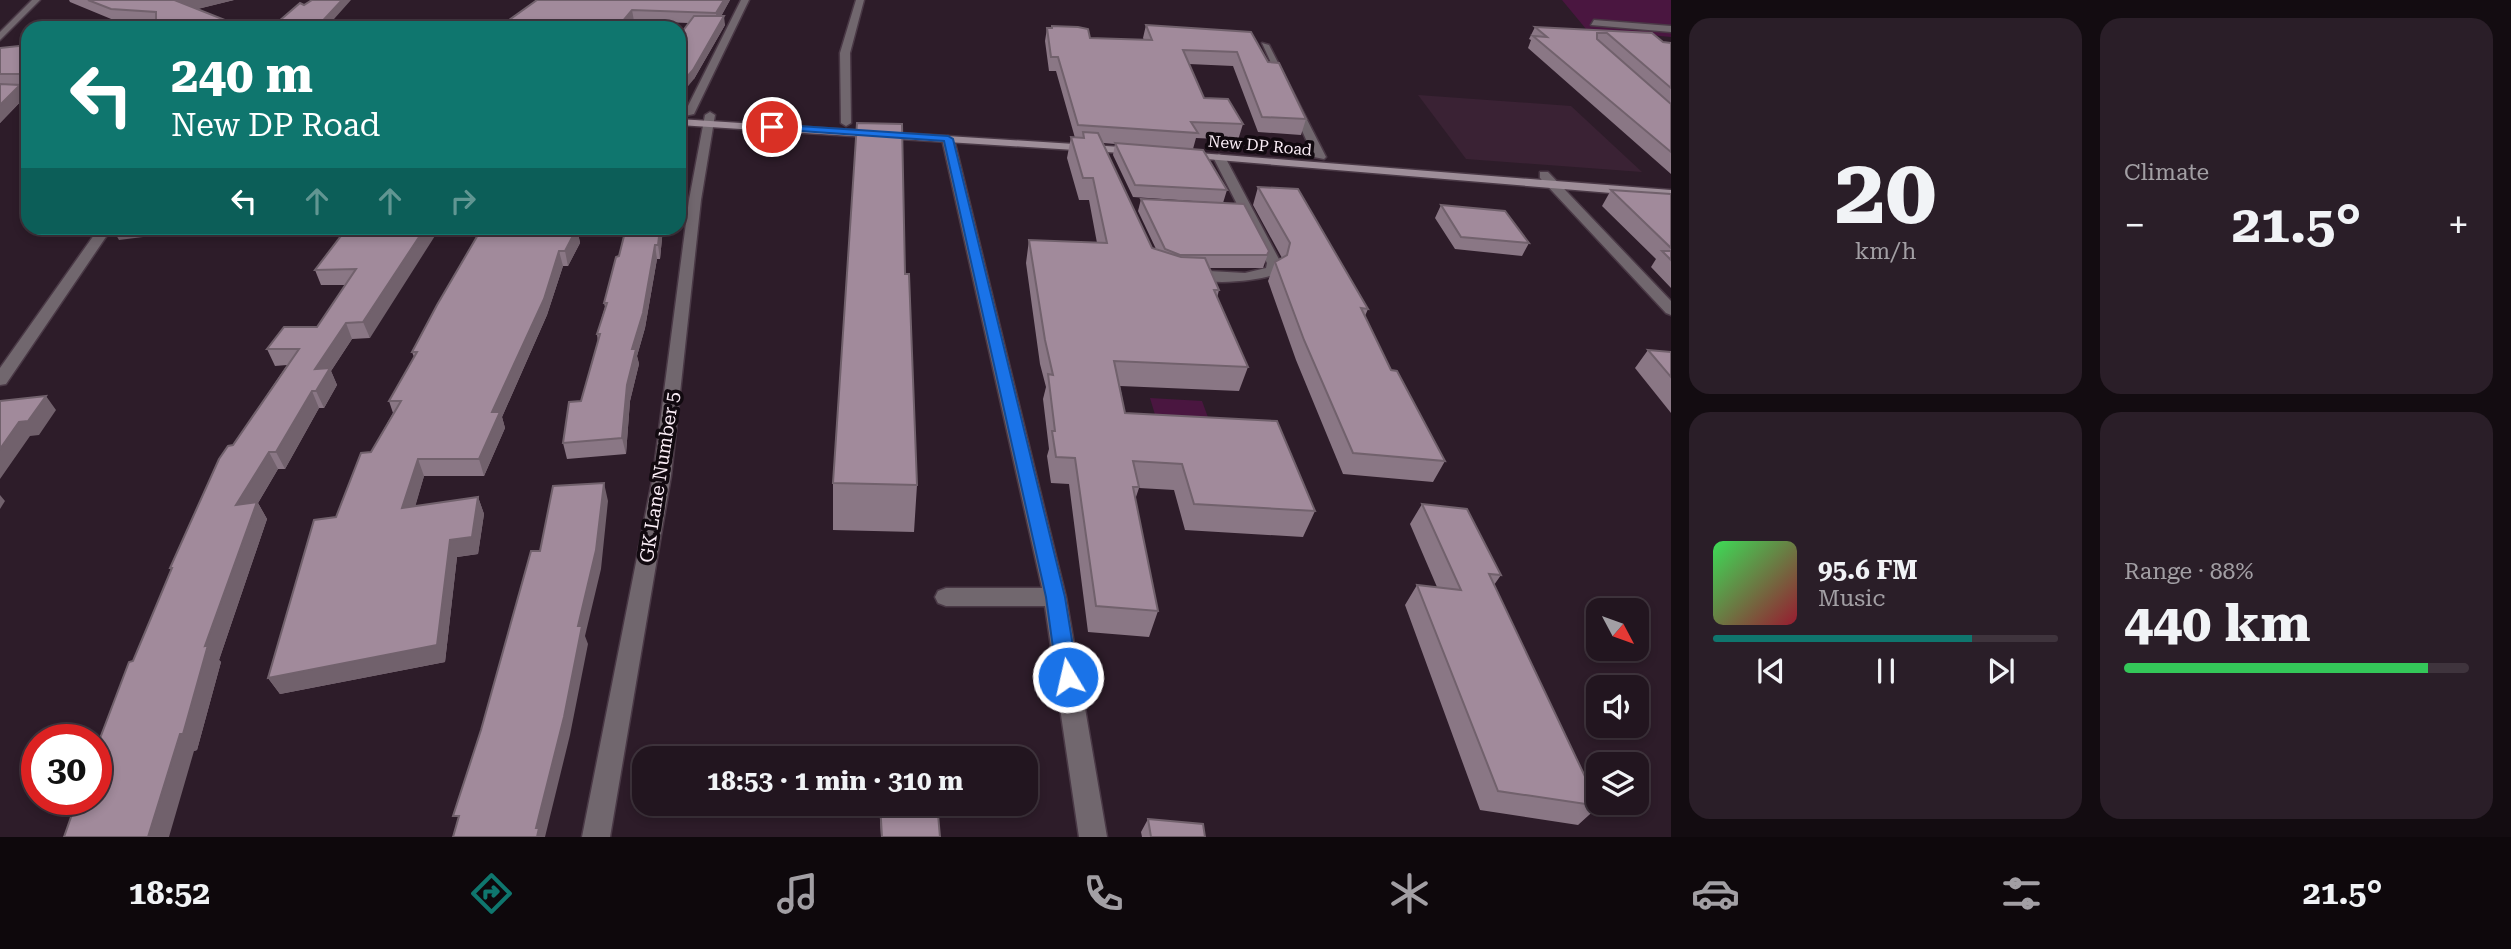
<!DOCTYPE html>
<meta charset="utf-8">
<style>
:root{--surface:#22151f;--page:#2a1e28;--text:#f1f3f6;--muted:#a29fa4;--line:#3f343d;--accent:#0f766e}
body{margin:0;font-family:"Roboto Serif",serif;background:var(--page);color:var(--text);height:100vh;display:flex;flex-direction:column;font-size:26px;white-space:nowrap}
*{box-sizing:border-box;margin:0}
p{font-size:23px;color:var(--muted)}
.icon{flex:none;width:38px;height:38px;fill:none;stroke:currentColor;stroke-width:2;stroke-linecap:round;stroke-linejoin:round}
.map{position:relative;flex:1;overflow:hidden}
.side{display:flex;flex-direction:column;gap:18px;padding:18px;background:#130c11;width:840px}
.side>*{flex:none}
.top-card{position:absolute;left:21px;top:21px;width:665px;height:214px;border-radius:21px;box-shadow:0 4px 10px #0003,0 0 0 2px var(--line);background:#0f766e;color:#fff;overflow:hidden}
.needle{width:46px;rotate:131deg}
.fabs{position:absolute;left:1586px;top:598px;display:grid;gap:14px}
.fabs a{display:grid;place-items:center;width:63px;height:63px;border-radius:14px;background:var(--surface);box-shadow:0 4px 10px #0003,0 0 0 2px var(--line);font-size:35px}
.speed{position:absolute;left:21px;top:724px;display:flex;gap:14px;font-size:35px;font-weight:700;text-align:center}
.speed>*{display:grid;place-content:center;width:91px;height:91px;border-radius:50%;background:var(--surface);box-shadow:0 4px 10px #0003,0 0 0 2px var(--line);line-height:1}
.speed .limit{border:10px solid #d22;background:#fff;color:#111}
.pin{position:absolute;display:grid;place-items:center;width:60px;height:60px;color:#fff;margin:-30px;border:4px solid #fff;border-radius:50%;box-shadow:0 2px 7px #0007}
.me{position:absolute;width:77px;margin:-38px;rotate:351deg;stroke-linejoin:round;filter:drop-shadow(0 0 5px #0008)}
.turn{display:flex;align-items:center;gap:24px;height:147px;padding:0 35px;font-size:32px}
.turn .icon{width:91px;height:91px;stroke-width:2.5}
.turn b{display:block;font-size:49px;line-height:60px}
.lanes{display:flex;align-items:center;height:66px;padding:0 35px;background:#0003;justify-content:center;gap:35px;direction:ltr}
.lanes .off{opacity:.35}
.big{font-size:52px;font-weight:700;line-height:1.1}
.side .widget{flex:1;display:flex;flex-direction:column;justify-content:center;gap:10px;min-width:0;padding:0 24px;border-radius:21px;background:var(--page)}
.side .dial{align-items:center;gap:0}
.dial b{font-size:91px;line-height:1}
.song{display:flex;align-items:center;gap:21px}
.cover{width:84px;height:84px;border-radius:10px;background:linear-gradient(135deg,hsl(130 70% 55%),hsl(350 70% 35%))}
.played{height:7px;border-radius:4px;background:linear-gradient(90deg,var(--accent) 75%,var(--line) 75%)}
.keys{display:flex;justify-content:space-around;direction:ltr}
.heat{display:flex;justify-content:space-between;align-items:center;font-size:38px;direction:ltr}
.charge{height:10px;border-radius:5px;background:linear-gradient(90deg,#34c759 88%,var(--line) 0)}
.side .tiles{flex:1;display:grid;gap:18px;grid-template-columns:repeat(2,1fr)}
.trip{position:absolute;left:632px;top:746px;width:406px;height:70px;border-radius:21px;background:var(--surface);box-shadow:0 4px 10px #0003,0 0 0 2px var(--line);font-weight:700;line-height:70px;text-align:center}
.tabs{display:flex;height:112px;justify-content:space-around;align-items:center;background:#0e080c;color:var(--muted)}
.tabs .icon{width:49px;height:49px}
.tabs .on{color:var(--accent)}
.tabs b{font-size:32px;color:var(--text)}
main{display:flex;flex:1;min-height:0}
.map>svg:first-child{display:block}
.built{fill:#3a2234}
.green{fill:#4a1640}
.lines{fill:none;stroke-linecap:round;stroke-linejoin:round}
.minor-casing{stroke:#4a3946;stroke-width:3}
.secondary-casing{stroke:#4a3946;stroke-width:3}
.minor{fill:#71676e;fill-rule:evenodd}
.secondary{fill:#9e8e99;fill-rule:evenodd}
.wall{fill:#8a7785}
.shaded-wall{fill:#71616c}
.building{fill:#a18a9b;stroke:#71616c;stroke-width:2}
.route{fill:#1a73e8;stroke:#114b97;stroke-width:2}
.labels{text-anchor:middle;stroke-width:7;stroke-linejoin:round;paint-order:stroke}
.far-street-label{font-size:16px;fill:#faedf6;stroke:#11090f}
.street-label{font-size:19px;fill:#faedf6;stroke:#11090f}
</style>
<main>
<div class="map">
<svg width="1671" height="837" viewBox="0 0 1671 837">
<rect width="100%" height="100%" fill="#2d1c29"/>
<!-- built -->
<path class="built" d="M 1418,95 L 1571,106 L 1642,172 L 1466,159 Z"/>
<!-- green -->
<path class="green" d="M 1562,0 L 1671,0 L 1671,37 L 1586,29 Z
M 1150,398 L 1202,401 L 1213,431 L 1159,428 Z"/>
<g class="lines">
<!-- minor casing -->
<g class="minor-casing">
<path id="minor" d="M 32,0 L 40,0 L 0,40 L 0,32 Z
M 741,0 L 749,0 L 694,114 L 685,116 L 684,114 Z
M 856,0 L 864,0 L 850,53 L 851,123 L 846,126 L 841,123 L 840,53 Z
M 1594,20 L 1671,26 L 1671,32 L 1591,25 Z
M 1262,43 L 1269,45 L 1326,157 L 1324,159 L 1314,157 Z
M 710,112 L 715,115 L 701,200 L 671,476 L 610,837 L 582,837 L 653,476 L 689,200 L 705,115 Z
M 948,136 L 954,139 L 1066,597 L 1107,837 L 1079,837 L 1045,606 L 946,606 L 938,603 L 935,597 L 938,591 L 946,588 L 1042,588 L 942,139 Z
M 1219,154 L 1225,157 L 1281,263 L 1278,273 C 1260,282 1199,287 1184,274 L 1191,270 L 1245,273 L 1266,268 L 1267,263 L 1213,157 Z
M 1540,172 L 1548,172 L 1671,301 L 1671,315 L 1666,313 L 1540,178 Z
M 99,228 L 112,228 L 6,384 L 0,385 L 0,368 Z"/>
</g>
<!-- secondary casing -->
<g class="secondary-casing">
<path id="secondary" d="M 0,86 L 28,87 L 28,93 L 0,92 Z
M 679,119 L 1137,148 L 1143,151 L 1137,154 L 679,125 Z
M 1186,152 L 1671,190 L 1671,198 L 1182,157 L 1182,153 Z"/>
</g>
<!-- minor -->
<use href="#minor" class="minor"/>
<!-- secondary -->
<use href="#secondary" class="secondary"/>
</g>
<!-- wall -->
<path class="wall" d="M 69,0 L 234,0 L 197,9 L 240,26 L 241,28 L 157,28 L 156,23 L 116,21 L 70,2 Z
M 537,0 L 730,0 L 721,16 L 725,25 L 694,79 L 688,23 L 634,21 Z
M 1146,25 L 1251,32 L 1268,62 L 1306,119 L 1301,135 L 1258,132 L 1233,66 L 1189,64 L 1204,98 L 1243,124 L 1238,140 L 1196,138 L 1193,149 L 1227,190 L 1223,203 L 1133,197 L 1113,155 L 1115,144 L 1103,143 L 1152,248 L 1156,249 L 1138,211 L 1141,199 L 1269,251 L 1263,268 L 1209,268 L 1219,290 L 1217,298 L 1248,367 L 1239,391 L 1120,386 L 1125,413 L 1315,511 L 1303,537 L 1185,530 L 1174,490 L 1139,488 L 1135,500 L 1158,611 L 1149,637 L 1088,632 L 1069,484 L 1051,483 L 1047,456 L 1049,449 L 1043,399 L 1046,387 L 1040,364 L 1026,263 L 1029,240 L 1097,243 L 1089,200 L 1079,200 L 1067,158 L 1071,137 L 1075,138 L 1056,71 L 1049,71 L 1045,41 L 1047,28 L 1090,38 L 1144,40 L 1143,38 Z
M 1535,27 L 1652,33 L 1663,42 L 1671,43 L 1671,174 L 1528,48 L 1531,40 L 1529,39 Z
M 28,45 L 28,84 L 6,84 L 26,96 L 0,123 L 0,48 Z
M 1258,187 L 1368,309 L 1365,316 L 1391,370 L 1445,461 L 1433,482 L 1343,474 L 1296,360 L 1268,281 L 1275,262 L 1282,258 L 1253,205 Z
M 1611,190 L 1671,194 L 1671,288 L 1651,267 L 1656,259 L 1602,206 Z
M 1441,205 L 1529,243 L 1522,256 L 1455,249 L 1435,218 Z
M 347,228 L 370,338 L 352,339 L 331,371 L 337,385 L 324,408 L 319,408 L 285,469 L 278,469 L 258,503 L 267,519 L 219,660 L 221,662 L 197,750 L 194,751 L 171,570 L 170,568 L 233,445 L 287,365 L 275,366 L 267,349 L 317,327 L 345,285 L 321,285 L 315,270 Z
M 573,228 L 577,228 L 580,243 L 568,266 L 563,266 L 547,315 L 502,417 L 505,428 L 484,476 L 424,476 L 415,506 L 478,497 L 484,514 L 478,554 L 457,557 L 445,662 L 280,694 L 268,678 L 336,517 L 371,452 L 393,413 L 389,401 L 414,357 L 412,352 Z
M 663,228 L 660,259 L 657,259 L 645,328 L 637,356 L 639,364 L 630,401 L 626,454 L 567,459 L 563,443 L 581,401 L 598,342 L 597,334 L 605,307 L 604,303 L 619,256 Z
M 905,274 L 917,485 L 914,532 L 833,530 L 833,483 Z
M 1648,350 L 1671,352 L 1671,413 L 1635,368 Z
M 1422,504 L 1501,575 L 1494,585 L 1599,806 L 1578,825 L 1480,810 L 1405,605 L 1417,585 L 1437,587 L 1410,524 Z
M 879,803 L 937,803 L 940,837 L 881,837 Z
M 1148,819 L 1205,837 L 1142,837 L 1141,832 Z"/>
<!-- shaded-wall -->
<path class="shaded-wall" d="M 182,0 L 234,0 L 182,13 L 177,1 Z
M 342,0 L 351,0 L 326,28 L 316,28 Z
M 724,0 L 730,0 L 717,24 L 716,13 Z
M 632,10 L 634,21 L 628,28 L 617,28 Z
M 724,16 L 725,25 L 694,79 L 679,97 L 679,86 Z
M 20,85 L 26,96 L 0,123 L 0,105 Z
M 112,228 L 157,228 L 151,236 L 119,240 Z
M 425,228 L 440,228 L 370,338 L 363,322 Z
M 577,228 L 580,243 L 568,266 L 565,251 Z
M 660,228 L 663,228 L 660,259 L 658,245 Z
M 655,245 L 657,259 L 645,328 L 637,356 L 639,364 L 630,401 L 626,454 L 622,438 L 627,385 L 632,349 Z
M 559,251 L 563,266 L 547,315 L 502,417 L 505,428 L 484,476 L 479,459 L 492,412 Z
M 346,323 L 352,339 L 331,371 L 337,385 L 324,408 L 316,391 L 315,369 Z
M 312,391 L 319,408 L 285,469 L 276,452 Z
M 46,396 L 56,410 L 39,435 L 30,436 L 0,479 L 0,449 L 19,422 Z
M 269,452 L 278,469 L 258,503 L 267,519 L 219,660 L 221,662 L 197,750 L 194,751 L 169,837 L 148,837 L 205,646 L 236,505 Z
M 418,459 L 424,476 L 410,525 L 402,508 Z
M 604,483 L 608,501 L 601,569 L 585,636 L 588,644 L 570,735 L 545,837 L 537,837 L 536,828 Z
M 0,495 L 5,501 L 0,509 Z
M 478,497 L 484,514 L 478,554 L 457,557 L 445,662 L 280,694 L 268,678 L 450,540 Z"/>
<!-- building -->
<path class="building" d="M 88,0 L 182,0 L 177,1 L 240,26 L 239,28 L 158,28 L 156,27 L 156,12 L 111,9 Z
M 312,0 L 342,0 L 316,28 L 271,28 L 300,3 L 304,5 Z
M 537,0 L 724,0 L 716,13 L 632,10 L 617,28 L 498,28 Z
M 694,16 L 724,16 L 693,70 L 679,86 L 679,36 Z
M 1146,25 L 1251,32 L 1268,62 L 1279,63 L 1306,119 L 1262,117 L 1237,52 L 1183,50 L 1204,98 L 1228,99 L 1243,124 L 1191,122 L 1198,133 L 1078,125 L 1058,57 L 1051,57 L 1047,28 L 1052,28 L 1052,26 L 1078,27 L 1088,29 L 1090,38 L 1152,40 Z
M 1535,27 L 1652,33 L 1663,42 L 1671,43 L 1671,88 L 1607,33 L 1597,33 L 1597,39 L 1671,104 L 1671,152 L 1533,36 L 1547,37 Z
M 28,45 L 28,74 L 25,79 L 22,74 L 0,74 L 0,48 Z
M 0,84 L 20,85 L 0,105 Z
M 857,123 L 902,124 L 905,274 L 909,274 L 917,485 L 833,483 Z
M 1083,132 L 1098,133 L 1152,248 L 1181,257 L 1205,258 L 1219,290 L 1214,290 L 1248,367 L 1114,361 L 1125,413 L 1277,421 L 1315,511 L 1194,504 L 1182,464 L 1133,461 L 1139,487 L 1133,487 L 1158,611 L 1096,606 L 1075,458 L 1056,457 L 1052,431 L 1055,431 L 1048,374 L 1053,375 L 1045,340 L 1029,240 L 1107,243 L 1093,178 L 1083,178 L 1071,137 L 1084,138 Z
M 1115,143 L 1203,150 L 1227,190 L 1135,185 Z
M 1258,187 L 1298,189 L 1368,309 L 1361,308 L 1391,370 L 1397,371 L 1445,461 L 1353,453 L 1304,340 L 1275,262 L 1287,255 L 1290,243 Z
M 1611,190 L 1671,194 L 1671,248 Z
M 1141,199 L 1244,204 L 1269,251 L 1267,255 L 1180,255 L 1165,249 Z
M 1441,205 L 1505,211 L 1529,243 L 1461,237 Z
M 347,228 L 425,228 L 363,322 L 346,323 L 315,369 L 330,368 L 316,391 L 312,391 L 276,452 L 269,452 L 236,505 L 257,502 L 205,646 L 208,645 L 183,734 L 180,734 L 148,837 L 64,837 L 77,800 L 96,800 L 96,749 L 129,662 L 133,661 L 172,568 L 170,568 L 219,459 L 228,446 L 233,445 L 299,349 L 267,349 L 284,327 L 317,327 L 356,269 L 315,270 Z
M 482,228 L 577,228 L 565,251 L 559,251 L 544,299 L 492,412 L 500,412 L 479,459 L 418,459 L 402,508 L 478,497 L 472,537 L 450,540 L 437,645 L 268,678 L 314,520 L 336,517 L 361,453 L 371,452 L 401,401 L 389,401 L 417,352 L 412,352 L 437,305 Z
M 626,228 L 660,228 L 658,245 L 655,245 L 643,313 L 632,349 L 636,349 L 627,385 L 622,438 L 563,443 L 569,402 L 581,401 L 600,334 L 597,334 L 607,303 L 604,303 L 616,257 L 619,256 Z
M 1662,251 L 1671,251 L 1671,260 Z
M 1648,350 L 1671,352 L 1671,377 Z
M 46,396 L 28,421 L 19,422 L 0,449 L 0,401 Z
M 604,483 L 596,550 L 578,626 L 582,626 L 564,717 L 536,828 L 539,828 L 537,837 L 453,837 L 459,816 L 453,816 L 481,730 L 531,551 L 540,551 L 553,486 Z
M 1422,504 L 1467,509 L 1501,575 L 1489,574 L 1599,806 L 1498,791 L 1417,585 L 1461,590 Z
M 880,803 L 937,803 L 940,837 L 882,837 Z
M 1148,819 L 1203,824 L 1205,837 L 1151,837 Z"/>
<!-- route -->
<path class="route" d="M 769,124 L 948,136 L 953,139 L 1065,597 L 1078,677 L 1075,683 L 1068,686 L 1060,683 L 1057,677 L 1046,597 L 944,141 L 772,129 L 769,129 Z"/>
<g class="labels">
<!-- far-street labels -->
<g class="far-street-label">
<text transform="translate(1260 145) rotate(5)" y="6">New DP Road</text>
</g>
<!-- street labels -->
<g class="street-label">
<text transform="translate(659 477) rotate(-81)" y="7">GK Lane Number 5</text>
</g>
</g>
</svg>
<div class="fabs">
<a><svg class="needle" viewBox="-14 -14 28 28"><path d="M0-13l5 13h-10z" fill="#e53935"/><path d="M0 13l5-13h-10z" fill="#a29fa4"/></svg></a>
<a><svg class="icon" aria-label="sound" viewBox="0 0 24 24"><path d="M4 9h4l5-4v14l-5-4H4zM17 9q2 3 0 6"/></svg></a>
<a><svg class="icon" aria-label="layers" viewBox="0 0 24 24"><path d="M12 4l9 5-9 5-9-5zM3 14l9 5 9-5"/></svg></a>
</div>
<div class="speed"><div class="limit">30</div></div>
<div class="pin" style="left:772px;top:127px;background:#d93025"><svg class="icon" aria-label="arrive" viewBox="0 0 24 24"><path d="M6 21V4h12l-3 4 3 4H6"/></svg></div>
<svg class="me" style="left:1068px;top:677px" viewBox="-20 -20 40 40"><circle r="17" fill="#1a73e8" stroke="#fff" stroke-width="3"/><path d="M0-11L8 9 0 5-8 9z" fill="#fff"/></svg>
<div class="trip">18:53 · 1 min · 310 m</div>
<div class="top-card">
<div class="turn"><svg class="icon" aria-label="left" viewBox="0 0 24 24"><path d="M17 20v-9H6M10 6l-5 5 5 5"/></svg><div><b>240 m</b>New DP Road</div></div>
<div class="lanes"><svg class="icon" aria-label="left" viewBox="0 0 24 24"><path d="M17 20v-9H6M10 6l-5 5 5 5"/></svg><svg class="icon off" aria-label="ahead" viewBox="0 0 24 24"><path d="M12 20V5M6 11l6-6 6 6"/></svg><svg class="icon off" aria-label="ahead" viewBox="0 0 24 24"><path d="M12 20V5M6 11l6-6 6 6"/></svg><svg class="icon off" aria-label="right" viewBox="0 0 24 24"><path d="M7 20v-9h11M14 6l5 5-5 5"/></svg></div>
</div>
</div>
<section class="side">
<div class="tiles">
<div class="widget dial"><b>20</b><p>km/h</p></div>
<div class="widget"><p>Climate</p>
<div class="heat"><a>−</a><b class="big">21.5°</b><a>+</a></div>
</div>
<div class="widget">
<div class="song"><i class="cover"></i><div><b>95.6 FM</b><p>Music</p></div></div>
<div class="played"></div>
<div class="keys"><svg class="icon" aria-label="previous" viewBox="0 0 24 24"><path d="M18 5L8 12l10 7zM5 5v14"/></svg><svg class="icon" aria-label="pause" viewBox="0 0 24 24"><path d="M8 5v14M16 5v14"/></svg><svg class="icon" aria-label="next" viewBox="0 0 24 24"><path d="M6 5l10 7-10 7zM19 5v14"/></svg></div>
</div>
<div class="widget"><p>Range · 88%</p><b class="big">440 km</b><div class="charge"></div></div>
</div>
</section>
</main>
<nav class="tabs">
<b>18:52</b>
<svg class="icon on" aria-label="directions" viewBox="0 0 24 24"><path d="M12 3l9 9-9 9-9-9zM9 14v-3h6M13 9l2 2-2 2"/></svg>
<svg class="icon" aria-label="music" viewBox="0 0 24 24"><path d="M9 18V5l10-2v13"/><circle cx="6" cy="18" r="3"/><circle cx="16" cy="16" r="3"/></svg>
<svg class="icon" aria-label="phone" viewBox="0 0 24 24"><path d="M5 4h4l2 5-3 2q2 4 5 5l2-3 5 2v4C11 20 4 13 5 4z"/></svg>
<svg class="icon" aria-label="climate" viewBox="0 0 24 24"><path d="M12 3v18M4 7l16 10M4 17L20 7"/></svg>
<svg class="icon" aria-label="car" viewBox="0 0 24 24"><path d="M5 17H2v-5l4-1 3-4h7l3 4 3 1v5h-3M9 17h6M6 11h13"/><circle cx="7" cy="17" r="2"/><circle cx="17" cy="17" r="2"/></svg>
<svg class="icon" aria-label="filters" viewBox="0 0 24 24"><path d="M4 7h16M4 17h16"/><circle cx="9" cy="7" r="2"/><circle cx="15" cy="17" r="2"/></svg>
<b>21.5°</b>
</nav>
